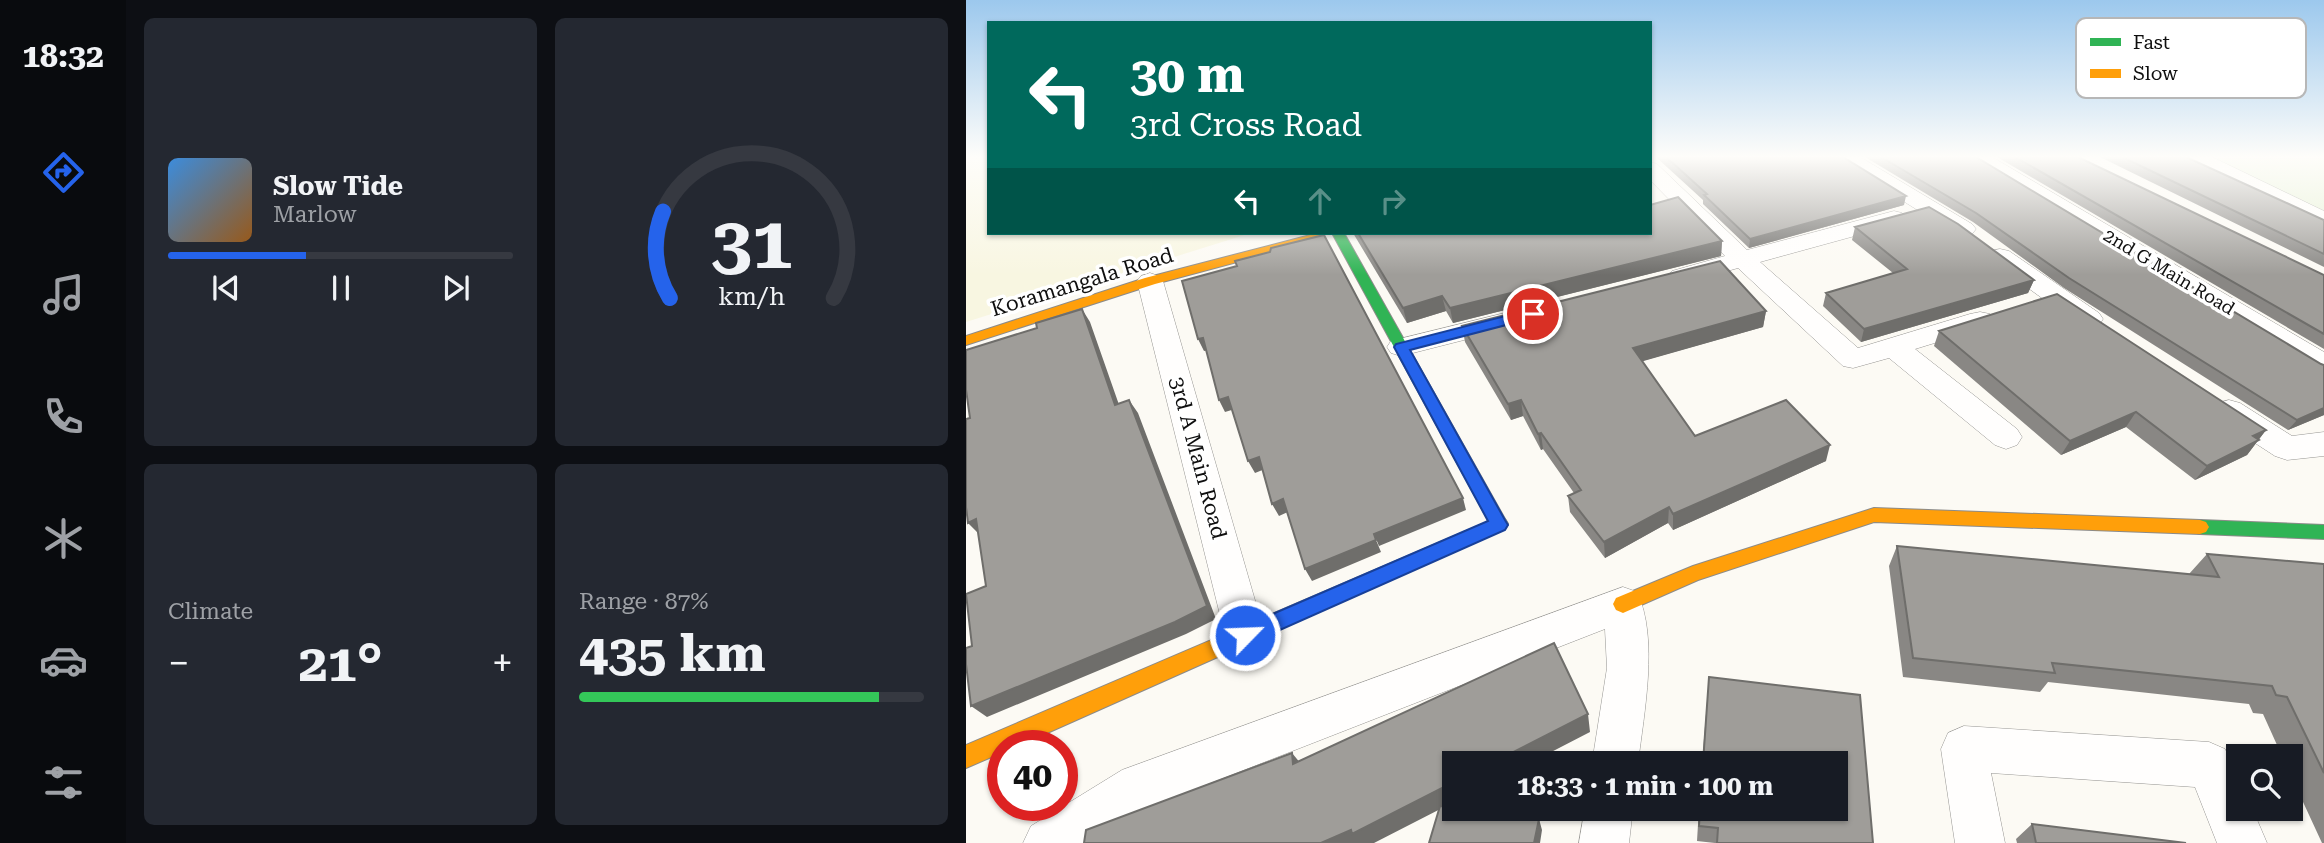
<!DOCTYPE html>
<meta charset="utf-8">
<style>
:root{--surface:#171b24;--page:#242831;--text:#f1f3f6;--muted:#9ea1a6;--line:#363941;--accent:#2563eb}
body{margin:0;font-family:"Roboto Serif",serif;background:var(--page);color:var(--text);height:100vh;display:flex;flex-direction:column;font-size:26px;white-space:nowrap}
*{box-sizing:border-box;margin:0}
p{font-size:23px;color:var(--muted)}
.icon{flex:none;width:38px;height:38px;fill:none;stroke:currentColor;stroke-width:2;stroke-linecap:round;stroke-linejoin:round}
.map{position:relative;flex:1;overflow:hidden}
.sheet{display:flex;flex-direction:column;gap:18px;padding:18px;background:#0d0f14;width:840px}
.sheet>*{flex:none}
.banner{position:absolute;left:21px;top:21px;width:665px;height:214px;border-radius:0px;box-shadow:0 2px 5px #0004;background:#00695c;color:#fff;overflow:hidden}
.controls{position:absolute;left:1260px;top:744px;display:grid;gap:14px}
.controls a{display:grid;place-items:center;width:77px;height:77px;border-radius:0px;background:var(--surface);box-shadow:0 2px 5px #0004;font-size:35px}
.speed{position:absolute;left:21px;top:730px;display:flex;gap:14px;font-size:35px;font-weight:700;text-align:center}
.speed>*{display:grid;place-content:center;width:91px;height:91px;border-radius:50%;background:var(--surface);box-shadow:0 2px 5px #0004;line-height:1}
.speed .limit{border:10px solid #d22;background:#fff;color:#111}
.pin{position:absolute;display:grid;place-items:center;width:60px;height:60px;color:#fff;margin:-30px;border:4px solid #fff;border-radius:50%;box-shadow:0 2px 7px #0007}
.me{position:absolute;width:77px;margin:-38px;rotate:66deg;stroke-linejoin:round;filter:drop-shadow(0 0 5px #0008)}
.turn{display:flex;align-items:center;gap:24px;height:147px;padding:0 28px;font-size:32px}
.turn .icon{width:91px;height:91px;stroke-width:2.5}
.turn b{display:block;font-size:49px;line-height:60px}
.lanes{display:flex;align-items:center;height:66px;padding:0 28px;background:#0003;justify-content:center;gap:35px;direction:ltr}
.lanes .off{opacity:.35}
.big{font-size:52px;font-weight:700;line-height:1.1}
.sheet .card{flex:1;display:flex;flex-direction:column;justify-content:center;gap:10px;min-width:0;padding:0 24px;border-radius:10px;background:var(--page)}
.sheet .dial{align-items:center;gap:0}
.dial svg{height:182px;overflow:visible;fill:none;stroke:var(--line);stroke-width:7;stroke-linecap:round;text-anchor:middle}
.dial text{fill:var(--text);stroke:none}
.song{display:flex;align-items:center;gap:21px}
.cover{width:84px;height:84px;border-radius:10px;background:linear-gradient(135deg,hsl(210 70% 55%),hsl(30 70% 35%))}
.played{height:7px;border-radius:4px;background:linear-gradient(90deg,var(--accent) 40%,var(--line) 40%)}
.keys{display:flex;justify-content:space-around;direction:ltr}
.heat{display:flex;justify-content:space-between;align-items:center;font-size:38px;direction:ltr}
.charge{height:10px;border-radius:5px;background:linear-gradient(90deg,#34c759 87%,var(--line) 0)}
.sheet .tiles{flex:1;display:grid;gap:18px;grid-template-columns:repeat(2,1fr)}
.trip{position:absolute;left:476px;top:751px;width:406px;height:70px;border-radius:0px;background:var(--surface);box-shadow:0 2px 5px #0004;font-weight:700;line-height:70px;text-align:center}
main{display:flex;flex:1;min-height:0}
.dock{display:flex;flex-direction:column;width:126px;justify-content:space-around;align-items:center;background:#090b0e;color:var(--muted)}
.dock .icon{width:49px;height:49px}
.dock .current{color:var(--accent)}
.dock b{font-size:32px;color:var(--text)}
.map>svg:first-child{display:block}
.farmland{fill:#f8f6e1}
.green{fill:#e5f1d4}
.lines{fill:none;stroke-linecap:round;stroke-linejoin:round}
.street-casing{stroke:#969592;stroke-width:1}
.fast-casing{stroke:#8c8b89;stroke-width:2}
.slow-casing{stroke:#8c8b89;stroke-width:2}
.street{fill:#fffefd;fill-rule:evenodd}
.fast{fill:#30b455;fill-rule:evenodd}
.slow{fill:#ff9f0a;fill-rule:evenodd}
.wall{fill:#898784}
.shaded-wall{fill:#6f6e6b}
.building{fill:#9f9d99;stroke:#6f6e6b;stroke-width:2}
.route{fill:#2563eb;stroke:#184099;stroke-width:2}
.labels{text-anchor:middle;stroke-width:7;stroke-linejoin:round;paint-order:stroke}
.far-street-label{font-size:18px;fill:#0f0f0f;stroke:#fff}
.street-label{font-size:21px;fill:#0f0f0f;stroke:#fff}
.key{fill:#fff;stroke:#b7b7b7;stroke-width:2}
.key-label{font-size:19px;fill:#0f0f0f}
</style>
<main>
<nav class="dock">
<b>18:32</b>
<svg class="icon current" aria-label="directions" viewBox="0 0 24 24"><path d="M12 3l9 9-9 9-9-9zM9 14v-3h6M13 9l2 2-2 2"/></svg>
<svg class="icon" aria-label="music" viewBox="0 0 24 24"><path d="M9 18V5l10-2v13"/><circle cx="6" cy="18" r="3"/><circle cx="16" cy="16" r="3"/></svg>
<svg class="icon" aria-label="phone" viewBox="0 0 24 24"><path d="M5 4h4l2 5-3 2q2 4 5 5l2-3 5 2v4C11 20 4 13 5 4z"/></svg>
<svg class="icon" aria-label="climate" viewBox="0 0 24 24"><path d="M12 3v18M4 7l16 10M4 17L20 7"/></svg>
<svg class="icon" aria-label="car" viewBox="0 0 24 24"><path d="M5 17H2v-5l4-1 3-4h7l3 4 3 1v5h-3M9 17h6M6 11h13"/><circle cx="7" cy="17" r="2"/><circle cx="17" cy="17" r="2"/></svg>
<svg class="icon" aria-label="filters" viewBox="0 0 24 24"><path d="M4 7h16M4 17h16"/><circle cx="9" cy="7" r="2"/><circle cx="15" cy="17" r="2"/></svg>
</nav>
<section class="sheet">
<div class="tiles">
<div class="card">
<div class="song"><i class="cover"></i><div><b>Slow Tide</b><p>Marlow</p></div></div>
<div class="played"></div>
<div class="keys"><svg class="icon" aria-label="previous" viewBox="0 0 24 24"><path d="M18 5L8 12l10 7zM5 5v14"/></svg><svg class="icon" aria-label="pause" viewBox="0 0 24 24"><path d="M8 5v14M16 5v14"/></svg><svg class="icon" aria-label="next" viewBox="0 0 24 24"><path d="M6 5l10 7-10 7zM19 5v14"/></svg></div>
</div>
<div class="card dial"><svg viewBox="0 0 100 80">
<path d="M14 69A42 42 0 1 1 86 69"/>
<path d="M14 69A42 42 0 0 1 11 31" stroke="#2563eb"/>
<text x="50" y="56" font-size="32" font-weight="700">31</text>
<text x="50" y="72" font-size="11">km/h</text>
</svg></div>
<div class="card"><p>Climate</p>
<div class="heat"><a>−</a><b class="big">21°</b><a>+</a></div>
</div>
<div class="card"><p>Range · 87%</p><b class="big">435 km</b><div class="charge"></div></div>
</div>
</section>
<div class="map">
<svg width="1358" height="843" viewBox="0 0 1358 843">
<rect width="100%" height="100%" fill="#fcfaf4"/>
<!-- farmland -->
<path class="farmland" d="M 0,157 L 23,157 L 23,233 L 285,233 L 0,322 Z"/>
<!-- green -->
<path class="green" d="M 1241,157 L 1358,157 L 1358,212 L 1358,211 Z"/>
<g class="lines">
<!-- street casing -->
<g class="street-casing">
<path id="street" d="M 870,157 L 894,157 L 1006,224 L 1010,229 L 1006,234 L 990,234 L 873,161 Z
M 1002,157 L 1026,157 L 1358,352 L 1358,375 L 1348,372 L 1005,161 Z
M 1220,157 L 1246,157 L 1358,211 L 1358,227 L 1223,161 Z
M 684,162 L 691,164 L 781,250 L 928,211 L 936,213 L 939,218 L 936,223 L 794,262 L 892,348 L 1004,314 L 1014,312 L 1024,314 L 1028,320 L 1024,326 L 949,349 L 1051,429 L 1056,437 L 1051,445 L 1040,449 L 1029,445 L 923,358 L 887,368 L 877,366 L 772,268 L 715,284 L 706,281 L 702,276 L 706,271 L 759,256 L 684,180 Z
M 1034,249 L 1043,251 L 1133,313 L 1137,319 L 1133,325 L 1123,327 L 1113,325 L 1025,261 L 1022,256 L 1025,251 Z
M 184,273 L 193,276 L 197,281 L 299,635 L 293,648 L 279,653 L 265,648 L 259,635 L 171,281 L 175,276 Z
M 539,313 L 549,315 L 553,321 L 549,327 L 435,356 L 425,353 L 421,347 L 425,341 Z
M 1263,400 L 1274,403 L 1326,436 L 1358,432 L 1358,456 L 1321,460 L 1309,456 L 1252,419 L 1247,411 L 1252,403 Z
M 657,587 L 671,592 C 693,638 678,713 672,763 L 626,763 L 641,668 L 639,629 L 188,805 L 127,843 L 57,843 L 65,826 L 156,770 Z
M 998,726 L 1243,742 L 1259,749 L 1272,778 L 1272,808 L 1286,808 L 1301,843 L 1251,843 L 1229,787 L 1025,773 L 1039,843 L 989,843 L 975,749 L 982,733 Z
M 619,808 L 667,808 L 663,843 L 613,843 Z"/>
</g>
<!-- fast casing -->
<g class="fast-casing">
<path id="fast" d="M 366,233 L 378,233 L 539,519 L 542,524 L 539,529 L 533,531 L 527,529 Z
M 1234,520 L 1358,525 L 1358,539 L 1234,534 L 1228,532 L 1225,527 L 1228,522 Z"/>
</g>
<!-- slow casing -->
<g class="slow-casing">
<path id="slow" d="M 352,233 L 357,233 L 357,239 L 189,284 L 0,345 L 0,336 L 179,278 Z
M 908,508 L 1234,520 L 1240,522 L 1243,527 L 1240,532 L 1234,534 L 908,522 L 732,580 L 657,613 L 650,610 L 647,604 L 650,598 L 727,566 Z
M 533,517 L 539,519 L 542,524 L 539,529 L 52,746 L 37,746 L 37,752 L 0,768 L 0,745 Z"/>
</g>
<!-- street -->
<use href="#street" class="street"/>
<!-- fast -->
<use href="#fast" class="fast"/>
<!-- slow -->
<use href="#slow" class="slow"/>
</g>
<!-- wall -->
<path class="wall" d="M 690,157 L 877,157 L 938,205 L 783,248 L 737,204 L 737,200 Z
M 899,157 L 1010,157 L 1355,364 L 1358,365 L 1358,415 L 1322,430 L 1098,288 L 1007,222 Z
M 1031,157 L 1112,157 L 1358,275 L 1358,349 Z
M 1134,157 L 1220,157 L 1358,220 L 1358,267 Z
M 889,227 L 1068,280 L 1062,293 L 895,342 L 857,306 L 860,293 L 927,273 L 886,240 Z
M 387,233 L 684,233 L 756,241 L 755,256 L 487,323 L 480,311 L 441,323 Z
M 800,311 L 797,327 L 676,361 L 729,436 L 860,461 L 707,530 L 702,523 L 639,558 L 604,512 L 602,496 L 608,493 L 577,449 L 575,450 L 557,416 L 545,420 L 499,342 L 496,326 Z
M 973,331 L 1300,430 L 1281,455 L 1229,480 L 1160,427 L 1095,455 L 968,346 Z
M 931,546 L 1223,574 L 1241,554 L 1358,564 L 1358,843 L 1356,843 L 1325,776 L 1325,756 L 1316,756 L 1297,714 L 1287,713 L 1283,704 L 1082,682 L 1074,692 L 937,677 L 923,566 Z
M 743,677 L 894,695 L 907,843 L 749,843 L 731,841 L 733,808 L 870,808 L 870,763 L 736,763 Z
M 1066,824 L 1220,843 L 1051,843 L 1050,839 Z"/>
<!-- shaded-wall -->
<path class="shaded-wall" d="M 940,196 L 938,205 L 783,248 L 784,239 Z
M 756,241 L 755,256 L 487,323 L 484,308 Z
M 1068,280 L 1062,293 L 895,342 L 898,329 Z
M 476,296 L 480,311 L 441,323 L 437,308 Z
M 116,309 L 124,322 L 158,419 L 149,405 Z
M 800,311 L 797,327 L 667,364 L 667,348 Z
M 237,338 L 243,350 L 238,351 L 232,339 Z
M 262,397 L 269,409 L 259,412 L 253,400 Z
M 163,400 L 172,413 L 250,619 L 220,634 L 21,717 L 5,706 Z
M 555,400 L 557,416 L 545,420 L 542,404 Z
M 1358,408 L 1358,415 L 1322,430 L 1331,420 Z
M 1170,412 L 1160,427 L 1095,455 L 1104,441 Z
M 1300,430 L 1281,455 L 1229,480 L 1241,466 L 1287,436 Z
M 575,433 L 577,449 L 575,450 L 572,434 Z
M 864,445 L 860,461 L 707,530 L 707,514 Z
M 293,457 L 299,469 L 289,473 L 282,461 Z
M 497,498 L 500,510 L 413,546 L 408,534 Z
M 317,499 L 324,511 L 313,516 L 306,504 Z
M 703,507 L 702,523 L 639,558 L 638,542 Z
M 10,519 L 15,536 L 2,523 Z
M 410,540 L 415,552 L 346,581 L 339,569 Z
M 622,714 L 624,732 L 564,763 L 526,763 Z
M 326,753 L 340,770 L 327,764 Z
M 488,782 L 488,802 L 408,843 L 355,843 Z
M 573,819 L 576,830 L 574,843 L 568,843 Z"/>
<!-- building -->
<path class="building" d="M 700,157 L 877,157 L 940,196 L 784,239 L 738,195 L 741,194 Z
M 915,157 L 1010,157 L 1355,364 L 1358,365 L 1358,408 L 1331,420 L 1103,278 L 1010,213 Z
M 1049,157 L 1112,157 L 1358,275 L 1358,334 Z
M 1156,157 L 1220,157 L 1358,220 L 1358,254 Z
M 712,197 L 756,241 L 484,308 L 476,296 L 437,308 L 392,233 L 684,233 L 684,205 Z
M 963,207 L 992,224 L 1068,280 L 898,329 L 860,293 L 941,269 L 889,227 Z
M 358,235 L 497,498 L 408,534 L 410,540 L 339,569 L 317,499 L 306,504 L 293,457 L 282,461 L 262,397 L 253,400 L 237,338 L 232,339 L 216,281 L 271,266 L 269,261 L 304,252 L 305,248 Z
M 754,261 L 800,311 L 667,348 L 729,436 L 820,400 L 864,445 L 707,514 L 703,507 L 638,542 L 602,496 L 615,490 L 575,433 L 572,434 L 555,400 L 542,404 L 496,326 Z
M 1091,294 L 1300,430 L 1287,436 L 1293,440 L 1241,466 L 1170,412 L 1104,441 L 973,331 Z
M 116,309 L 149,405 L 163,400 L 241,606 L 209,622 L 5,706 L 0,664 L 0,648 L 6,646 L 0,594 L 20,586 L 10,519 L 2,523 L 0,507 L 0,419 L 4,418 L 0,390 L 0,350 L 71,328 L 70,323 Z
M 931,546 L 1253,577 L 1241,554 L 1358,564 L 1358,773 L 1321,697 L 1310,695 L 1306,686 L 1086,663 L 1089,673 L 947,658 Z
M 588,643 L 622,714 L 526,763 L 488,763 L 488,782 L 386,834 L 385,830 L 355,843 L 118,843 L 120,830 L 326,753 L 327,764 Z
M 743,677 L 894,695 L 907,843 L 751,843 L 752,828 L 733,826 L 734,808 L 870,808 L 870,763 L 737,763 Z
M 474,806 L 573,819 L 568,843 L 463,843 Z
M 1066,824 L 1220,843 L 1070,843 Z"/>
<!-- sky -->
<linearGradient id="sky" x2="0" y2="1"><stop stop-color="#9cc8ed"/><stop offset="0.57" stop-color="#fefdfa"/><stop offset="1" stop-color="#fefdfa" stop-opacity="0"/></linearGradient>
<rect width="1358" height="275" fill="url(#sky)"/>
<!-- route -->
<path class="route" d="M 567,309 L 573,314 L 571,317 L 444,350 L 539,520 L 542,525 L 539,530 L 287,642 L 279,644 L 272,642 L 269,635 L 272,629 L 522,521 L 428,347 L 430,344 Z"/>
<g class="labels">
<!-- far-street labels -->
<g class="far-street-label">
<text transform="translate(1203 272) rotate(31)" y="6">2nd G Main Road</text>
</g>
<!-- street labels -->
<g class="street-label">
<text transform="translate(116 282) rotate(-17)" y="7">Koramangala Road</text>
<text transform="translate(232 458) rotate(75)" y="7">3rd A Main Road</text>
</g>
</g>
<!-- legend -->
<rect x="1110" y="18" width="230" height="80" rx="10" class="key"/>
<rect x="1124" y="38" width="31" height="8" fill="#30b455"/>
<rect x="1124" y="69" width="31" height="9" fill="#ff9f0a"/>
<g class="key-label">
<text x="1167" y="49">Fast</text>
<text x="1167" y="80">Slow</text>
</g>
</svg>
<div class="controls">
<a><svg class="icon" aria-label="search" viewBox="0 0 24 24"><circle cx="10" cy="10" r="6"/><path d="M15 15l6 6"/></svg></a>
</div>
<div class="speed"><div class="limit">40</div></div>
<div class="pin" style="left:567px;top:314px;background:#d93025"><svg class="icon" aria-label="arrive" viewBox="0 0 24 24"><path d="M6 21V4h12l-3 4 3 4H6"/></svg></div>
<svg class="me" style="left:279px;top:635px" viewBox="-20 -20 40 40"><circle r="17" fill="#2563eb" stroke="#fff" stroke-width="3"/><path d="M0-11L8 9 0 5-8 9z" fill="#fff"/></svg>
<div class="trip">18:33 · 1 min · 100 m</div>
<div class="banner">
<div class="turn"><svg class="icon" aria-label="left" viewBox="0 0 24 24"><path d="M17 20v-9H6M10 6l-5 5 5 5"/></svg><div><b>30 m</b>3rd Cross Road</div></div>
<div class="lanes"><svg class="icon" aria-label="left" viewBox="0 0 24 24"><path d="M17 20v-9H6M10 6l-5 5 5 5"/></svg><svg class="icon off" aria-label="ahead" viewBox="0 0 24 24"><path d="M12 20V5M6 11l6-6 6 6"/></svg><svg class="icon off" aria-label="right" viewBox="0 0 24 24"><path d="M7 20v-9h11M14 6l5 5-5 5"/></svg></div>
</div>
</div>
</main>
